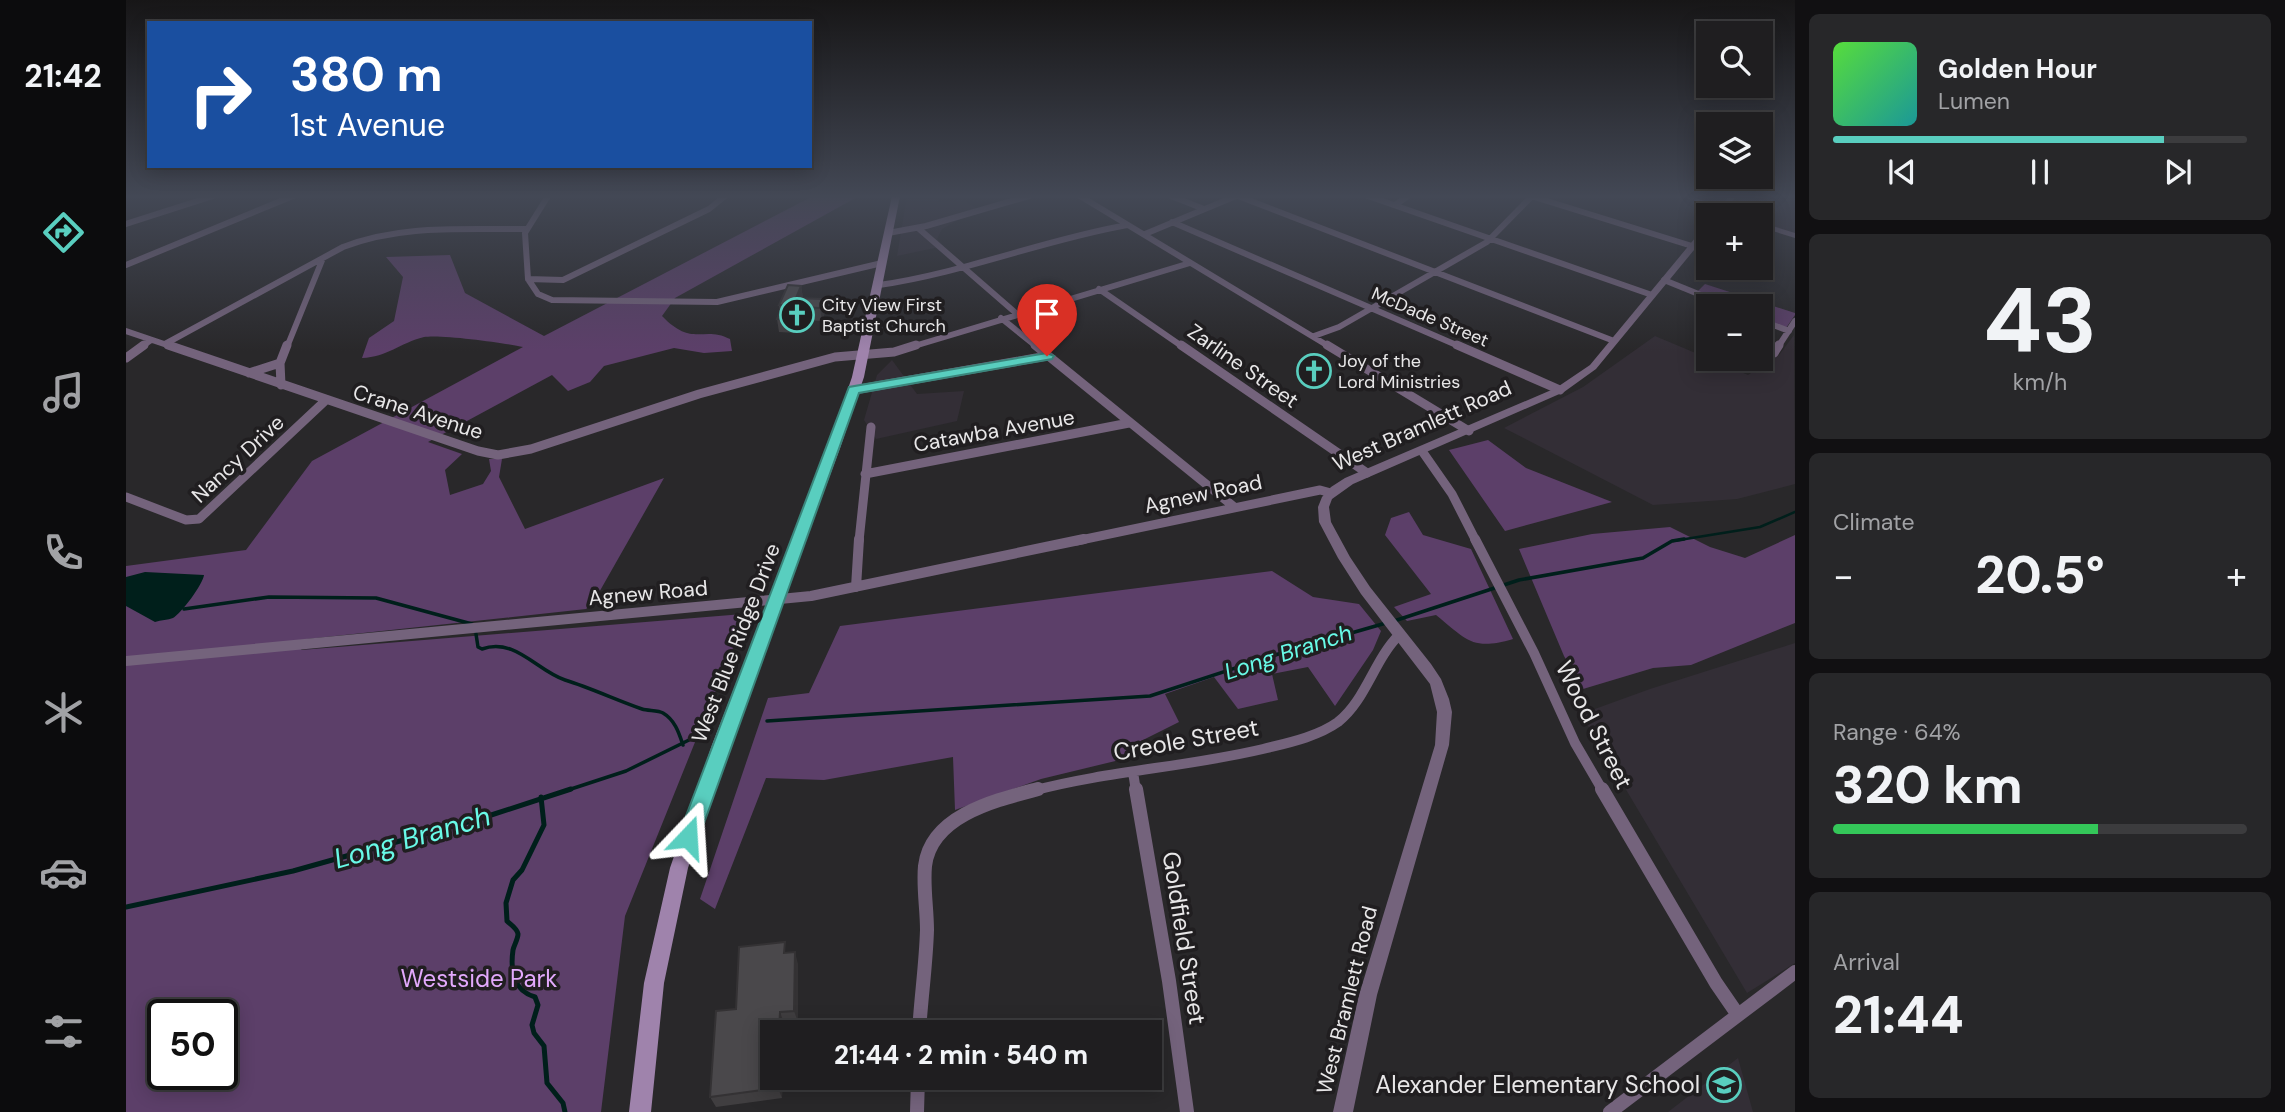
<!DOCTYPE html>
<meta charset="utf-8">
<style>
:root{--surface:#1f1e20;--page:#272729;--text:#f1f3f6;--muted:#a1a2a5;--line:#3c3c3e;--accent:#59cebf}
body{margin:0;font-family:"DM Sans",sans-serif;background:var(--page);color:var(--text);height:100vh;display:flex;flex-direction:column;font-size:26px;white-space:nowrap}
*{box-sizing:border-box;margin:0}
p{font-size:23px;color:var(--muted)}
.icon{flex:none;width:38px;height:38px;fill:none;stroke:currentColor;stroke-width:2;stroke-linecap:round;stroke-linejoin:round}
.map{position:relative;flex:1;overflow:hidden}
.side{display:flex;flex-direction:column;gap:14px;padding:14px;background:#111012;width:490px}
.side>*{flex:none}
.guide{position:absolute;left:21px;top:21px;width:665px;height:147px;border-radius:0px;box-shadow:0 4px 18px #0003,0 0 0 2px var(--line);background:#1a4fa0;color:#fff;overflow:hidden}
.fabs{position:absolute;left:1570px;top:21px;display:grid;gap:14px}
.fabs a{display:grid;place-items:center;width:77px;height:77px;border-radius:0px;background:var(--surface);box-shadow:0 4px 18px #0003,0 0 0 2px var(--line);font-size:35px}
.speed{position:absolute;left:21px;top:999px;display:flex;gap:14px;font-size:35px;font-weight:700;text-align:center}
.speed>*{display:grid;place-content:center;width:91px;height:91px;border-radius:50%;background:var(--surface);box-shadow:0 4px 18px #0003,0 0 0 2px var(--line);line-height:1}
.speed .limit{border:4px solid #111;border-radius:10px;background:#fff;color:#111}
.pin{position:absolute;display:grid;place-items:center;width:60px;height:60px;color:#fff;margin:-72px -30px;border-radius:50% 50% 50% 0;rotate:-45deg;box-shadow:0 0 7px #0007}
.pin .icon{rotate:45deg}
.me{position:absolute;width:77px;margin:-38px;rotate:20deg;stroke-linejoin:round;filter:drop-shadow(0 0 5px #0008)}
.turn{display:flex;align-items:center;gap:24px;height:147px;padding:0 28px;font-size:32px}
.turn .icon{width:91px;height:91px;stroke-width:2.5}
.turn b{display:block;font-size:49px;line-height:60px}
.big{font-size:52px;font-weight:800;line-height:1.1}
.side .tile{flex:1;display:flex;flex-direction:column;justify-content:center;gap:10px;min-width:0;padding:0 24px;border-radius:10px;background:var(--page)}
.side .dial{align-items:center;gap:0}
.dial b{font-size:91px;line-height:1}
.song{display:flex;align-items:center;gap:21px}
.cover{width:84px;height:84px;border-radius:10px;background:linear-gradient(135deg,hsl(110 70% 55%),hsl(180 70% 35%))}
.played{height:7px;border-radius:4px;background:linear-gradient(90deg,var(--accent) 80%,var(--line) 80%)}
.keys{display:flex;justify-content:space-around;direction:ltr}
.heat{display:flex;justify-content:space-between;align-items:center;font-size:38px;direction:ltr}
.charge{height:10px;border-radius:5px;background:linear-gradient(90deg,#34c759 64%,var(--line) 0)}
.trip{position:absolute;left:634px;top:1020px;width:402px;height:70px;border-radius:0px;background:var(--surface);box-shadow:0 4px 18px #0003,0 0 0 2px var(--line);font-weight:800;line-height:70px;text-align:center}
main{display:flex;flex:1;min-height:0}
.menu{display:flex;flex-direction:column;width:126px;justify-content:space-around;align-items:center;background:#0c0c0d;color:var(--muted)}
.menu .icon{width:49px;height:49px}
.menu .active{color:var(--accent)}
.menu b{font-size:32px;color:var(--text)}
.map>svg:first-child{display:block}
.built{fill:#332e36}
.green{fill:#5c3f69;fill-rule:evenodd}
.water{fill:#001f1b}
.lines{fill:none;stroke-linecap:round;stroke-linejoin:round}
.stream-far2{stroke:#001f1b;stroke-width:2.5}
.stream-far1{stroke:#001f1b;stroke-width:3.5}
.stream{stroke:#001f1b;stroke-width:5}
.minor-far3{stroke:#74637c;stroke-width:6}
.minor-far2{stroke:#74637c;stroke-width:9}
.minor-far1{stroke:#74637c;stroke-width:10}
.minor{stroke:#74637c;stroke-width:14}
.tertiary{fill:#74637c;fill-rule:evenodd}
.secondary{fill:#9f83ac;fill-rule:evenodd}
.wall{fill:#403e40}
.shaded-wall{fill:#343234}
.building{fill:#4a484b;stroke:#343234;stroke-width:2}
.route{fill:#59cebf;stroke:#3a867c;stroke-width:2}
.labels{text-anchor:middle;stroke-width:7;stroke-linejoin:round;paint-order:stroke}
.far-poi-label{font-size:18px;fill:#e8e7e8;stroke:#201e20;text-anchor:start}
.far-street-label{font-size:18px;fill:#e8e7e8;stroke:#201e20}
.street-label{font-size:21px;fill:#e8e7e8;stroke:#201e20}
.water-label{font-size:23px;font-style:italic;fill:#68fae7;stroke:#201e20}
.near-street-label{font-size:24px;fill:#e8e7e8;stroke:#201e20}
.near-park-label{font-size:24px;fill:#e2a9fc;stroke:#201e20}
.near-poi-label{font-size:24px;fill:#e8e7e8;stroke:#201e20;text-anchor:end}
.near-water-label{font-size:28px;font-style:italic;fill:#68fae7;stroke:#201e20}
</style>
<main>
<nav class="menu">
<b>21:42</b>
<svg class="icon active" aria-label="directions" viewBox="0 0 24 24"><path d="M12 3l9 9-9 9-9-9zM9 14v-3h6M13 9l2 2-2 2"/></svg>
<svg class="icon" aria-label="music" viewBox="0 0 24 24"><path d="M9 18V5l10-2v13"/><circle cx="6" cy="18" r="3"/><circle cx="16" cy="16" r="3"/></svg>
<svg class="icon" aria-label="phone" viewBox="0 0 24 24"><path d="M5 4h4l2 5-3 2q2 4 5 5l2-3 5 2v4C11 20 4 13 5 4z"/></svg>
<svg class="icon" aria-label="climate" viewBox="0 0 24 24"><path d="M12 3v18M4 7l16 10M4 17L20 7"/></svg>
<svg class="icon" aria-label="car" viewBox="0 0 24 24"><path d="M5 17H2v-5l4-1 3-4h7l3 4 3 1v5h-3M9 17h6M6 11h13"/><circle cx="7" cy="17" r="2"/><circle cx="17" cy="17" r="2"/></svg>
<svg class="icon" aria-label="filters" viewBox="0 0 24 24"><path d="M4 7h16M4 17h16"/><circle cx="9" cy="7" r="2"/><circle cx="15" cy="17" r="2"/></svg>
</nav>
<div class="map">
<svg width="1669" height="1112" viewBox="0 0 1669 1112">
<rect width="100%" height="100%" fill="#29282a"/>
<!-- built -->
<path class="built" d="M 781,196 L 812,196 L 813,202 L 836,200 L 852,209 L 816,229 L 811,239 L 818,246 L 771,256 Z
M 1617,196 L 1669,196 L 1669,235 L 1635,221 L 1634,215 L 1619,215 L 1606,210 Z
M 1668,335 L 1669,484 L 1611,499 L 1527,505 L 1378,428 L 1457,387 L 1529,336 L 1622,375 L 1653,355 Z
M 766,360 L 791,394 L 838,391 L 831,421 L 750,439 L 738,420 L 751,375 Z
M 1669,643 L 1669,963 L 1621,993 L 1455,714 L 1524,689 Z
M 1612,1058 L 1627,1112 L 1542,1112 Z"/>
<!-- green -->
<path class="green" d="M 687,196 L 733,196 L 549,298 L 536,316 C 567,348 577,325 604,339 L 606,351 L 578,353 L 548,348 L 478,366 L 464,382 L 442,391 L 426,375 L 302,442 L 336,454 L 319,470 L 324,495 L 357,484 L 365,471 L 363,459 L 376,459 L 373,477 L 399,529 L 538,478 L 467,603 L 460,609 L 181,639 L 175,650 L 617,614 L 619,618 L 499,916 L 475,1112 L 0,1112 L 0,566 L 120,550 L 186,461 L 397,347 C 380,343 314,334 298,337 C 274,343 261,357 236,358 L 243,338 L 268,321 L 277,277 L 260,257 L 324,255 L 339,293 L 418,336 ZM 37,1015 L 96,1015 L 96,1074 L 37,1074 Z
M 1579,284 L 1669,313 L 1669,315 L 1660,328 L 1635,318 L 1634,306 L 1606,306 L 1571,292 Z
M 1362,440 L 1400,468 L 1486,502 L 1379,531 L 1323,450 Z
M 1283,512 L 1297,535 L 1345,549 L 1387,639 C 1346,651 1341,640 1310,615 L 1281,621 L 1268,607 L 1305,594 L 1259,535 L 1265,518 Z
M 1544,527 L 1584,547 L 1619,558 L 1669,535 L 1669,623 L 1565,665 L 1527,668 L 1457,689 L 1438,656 L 1393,549 L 1466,534 Z
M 1146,571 L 1187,597 L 1233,604 L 1255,631 L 1247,650 L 1209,706 L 1182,667 L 1146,674 L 1152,700 L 1112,709 L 1088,677 L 1039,694 L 1053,722 L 1015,741 L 1010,756 L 915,779 L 829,810 L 827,757 L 698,780 L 640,778 L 589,909 L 574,899 L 642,698 L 683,693 L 714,626 Z"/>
<!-- water -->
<path class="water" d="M 19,572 L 78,575 C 77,584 55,614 47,618 C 42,620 35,620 29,622 L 0,606 L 0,577 Z"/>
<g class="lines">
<!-- stream-far2 -->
<path class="stream-far2" d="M 1547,541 L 1634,527 L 1669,512"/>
<!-- stream-far1 -->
<path class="stream-far1" d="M 58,609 L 143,597 L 250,598 L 346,624
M 1268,621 L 1393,580 L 1517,558 L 1546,541 L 1558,539
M 350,634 L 352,647 L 356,649 C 389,637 411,671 439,680 C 465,688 490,700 516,709 C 522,711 532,710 537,713 C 549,720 553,733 557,745
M 641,721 L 1024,696 L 1149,655 L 1260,623
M 439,791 L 500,771 L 563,740"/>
<!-- stream -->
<path class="stream" d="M 415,797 L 418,825 L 396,870 L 387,880 L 380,903 L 381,921 C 385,925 391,928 392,934 C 392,939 388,945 387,950 C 384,971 388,991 409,997 L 412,1005 L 406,1025 L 408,1033 L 418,1046 L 421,1083 L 437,1103 L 439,1112
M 0,907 L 167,871 L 356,818 L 445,789"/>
<!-- minor-far3 -->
<path class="minor-far3" d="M 422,196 L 399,233 L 402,279 L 412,294 L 426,300 L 591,302 L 756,263
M 954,196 L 1204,347
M 1045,196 L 1078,209
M 1112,196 L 1488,341
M 1242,196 L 1526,295
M 1405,196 L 1566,246
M 1269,205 L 1282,196
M 1046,222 L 1335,347
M 0,224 L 87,196
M 792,228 L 891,314
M 762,233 L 800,226 L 903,196
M 1019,234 L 1110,196
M 0,265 L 167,196
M 402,279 L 437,280 L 583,209 L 599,196
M 1538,280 L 1602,306
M 753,285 C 837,273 917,240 1001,225
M 973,289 L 1057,347
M 875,318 L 911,347
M 1634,320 L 1663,331
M 0,331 L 47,347
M 1188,336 L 1213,327 L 1361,242 L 1406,196
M 39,344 L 217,247 C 276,224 338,230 400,229
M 15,347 L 25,340
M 161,347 L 197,258
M 785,347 L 1064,263
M 1652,347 L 1669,321"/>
<!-- minor-far2 -->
<path class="minor-far2" d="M 42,345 L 352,451 L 372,455 L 405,449 L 573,394 L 709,357 L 768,352 L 790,345
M 909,345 L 1107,506
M 1055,345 L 1241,473
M 1201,345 L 1343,431
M 1331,345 L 1434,390
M 1648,353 L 1653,345
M 0,358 L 18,345
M 123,373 L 154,363
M 155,385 L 154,363 L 161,345
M 728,390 L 921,356
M 1296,451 L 1326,494 L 1350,541
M 739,474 L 1003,423
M 0,497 L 60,520 L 73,519 L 200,400
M 733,541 L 745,427
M 950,541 L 1194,490 L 1205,493"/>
<!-- minor-far1 -->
<path class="minor-far1" d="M 1349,539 L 1408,653 L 1449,743 L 1477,791
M 730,587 L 733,539
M 0,661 L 685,596 L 958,539
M 1007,772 L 1010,791
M 906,791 C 981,771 1061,767 1137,749 C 1161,743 1191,737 1212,722 C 1240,700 1248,660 1273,635"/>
<!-- minor -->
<path class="minor" d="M 1010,789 L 1043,981 L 1061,1112
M 1476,789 L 1590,983 L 1612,1015
M 793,1032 C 795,998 800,964 801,930 C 801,909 797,887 799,866 C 805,815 871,800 912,789
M 791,1112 L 792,1078
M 1484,1112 L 1669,972"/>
<!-- tertiary -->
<path class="tertiary" d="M 1556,196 L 1565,196 L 1595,207 L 1603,196 L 1610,196 L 1601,209 L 1615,215 L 1605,215 L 1598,213 L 1596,215 L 1588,215 L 1592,210 Z
M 1634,222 L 1669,233 L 1669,238 L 1634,227 Z
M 1579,226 L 1582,226 L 1582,233 L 1470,369 L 1438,392 L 1227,484 L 1206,499 L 1203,507 L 1205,522 L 1224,557 L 1244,587 L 1305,664 L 1315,679 L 1323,699 L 1326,712 L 1323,745 L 1251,995 L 1227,1112 L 1207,1112 L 1233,995 L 1309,745 L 1311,712 L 1304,684 L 1235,594 L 1212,558 L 1193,522 L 1192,507 L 1196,497 L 1205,487 L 1219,478 L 1430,388 L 1464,365 Z"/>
<!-- secondary -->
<path class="secondary" d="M 766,196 L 774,196 L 738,377 L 714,448 L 604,745 L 562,868 L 538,983 L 525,1112 L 503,1112 L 518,983 L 544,868 L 586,745 L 702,448 L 726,377 Z"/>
</g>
<!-- wall -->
<path class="wall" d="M 675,286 L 677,298 L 697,299 L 699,312 L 696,321 L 676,320 L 672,333 L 653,332 L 651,319 L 654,312 L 653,305 Z
M 662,953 L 672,964 L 672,1022 L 658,1023 L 656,1098 L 590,1107 L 584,1097 L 610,1009 Z"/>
<!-- shaded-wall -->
<path class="shaded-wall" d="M 675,286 L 677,298 L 670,298 Z
M 697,299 L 699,312 L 696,321 L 694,308 Z
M 675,307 L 676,320 L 672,333 L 670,320 Z
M 669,952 L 672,964 L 672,1022 L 668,1011 Z
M 654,1012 L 658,1023 L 657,1032 L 653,1032 Z
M 652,1078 L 657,1078 L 656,1098 L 652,1088 Z"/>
<!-- building -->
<path class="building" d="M 662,285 L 675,286 L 670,298 L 697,299 L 694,308 L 675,307 L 670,320 L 651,319 L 657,305 L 653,305 Z
M 659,942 L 658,953 L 669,952 L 668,1011 L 654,1012 L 653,1032 L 646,1032 L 646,1078 L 652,1078 L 652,1088 L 584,1097 L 590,1011 L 610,1009 L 613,947 Z"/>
<!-- sky -->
<linearGradient id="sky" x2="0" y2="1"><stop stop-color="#171617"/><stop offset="0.56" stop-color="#434855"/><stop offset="1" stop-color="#434855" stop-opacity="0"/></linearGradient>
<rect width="1669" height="351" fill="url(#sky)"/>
<!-- route -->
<path class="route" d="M 921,353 L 928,356 L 926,359 L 733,393 L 573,837 L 570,844 L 562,847 L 555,844 L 552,837 L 723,387 Z"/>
<!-- icons -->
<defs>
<g id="church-ring" transform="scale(1.75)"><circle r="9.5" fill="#201e20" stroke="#59cebf" stroke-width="1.5"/><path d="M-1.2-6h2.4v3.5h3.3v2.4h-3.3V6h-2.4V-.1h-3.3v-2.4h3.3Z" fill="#59cebf"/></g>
<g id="school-ring" transform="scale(1.75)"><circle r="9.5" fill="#201e20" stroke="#59cebf" stroke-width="1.5"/><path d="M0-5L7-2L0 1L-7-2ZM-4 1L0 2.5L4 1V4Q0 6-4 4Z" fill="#59cebf"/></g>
</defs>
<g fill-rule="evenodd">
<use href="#church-ring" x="671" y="315"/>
<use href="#church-ring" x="1188" y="371"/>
<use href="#school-ring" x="1598" y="1085"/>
</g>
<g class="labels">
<!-- far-poi labels -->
<g class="far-poi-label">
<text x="696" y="311">City View First<tspan x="696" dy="21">Baptist Church</tspan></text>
<text x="1212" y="367">Joy of the<tspan x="1212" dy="21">Lord Ministries</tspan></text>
</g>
<!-- far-street labels -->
<g class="far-street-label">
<text transform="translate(1304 317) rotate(23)" y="6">McDade Street</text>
</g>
<!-- street labels -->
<g class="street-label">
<text transform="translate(1117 366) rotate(35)" y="7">Zarline Street</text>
<text transform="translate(292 412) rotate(18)" y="7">Crane Avenue</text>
<text transform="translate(1296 426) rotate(-24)" y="7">West Bramlett Road</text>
<text transform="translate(868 431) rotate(-10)" y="7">Catawba Avenue</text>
<text transform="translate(112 459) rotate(-43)" y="7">Nancy Drive</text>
<text transform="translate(1077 494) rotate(-12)" y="7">Agnew Road</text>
<text transform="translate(522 593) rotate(-5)" y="7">Agnew Road</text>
<text transform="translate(610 643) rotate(-69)" y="7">West Blue Ridge Drive</text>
<text transform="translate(1221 1000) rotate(-76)" y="7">West Bramlett Road</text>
</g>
<!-- water labels -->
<g class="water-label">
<text transform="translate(1162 652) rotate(-18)" y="8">Long Branch</text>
</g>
<!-- near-street labels -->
<g class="near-street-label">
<text transform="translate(1468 725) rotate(63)" y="8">Wood Street</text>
<text transform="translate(1060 740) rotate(-10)" y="8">Creole Street</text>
<text transform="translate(1058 938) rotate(81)" y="8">Goldfield Street</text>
</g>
<!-- near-park labels -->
<g class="near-park-label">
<text x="353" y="987">Westside Park</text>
</g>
<!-- near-poi labels -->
<g class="near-poi-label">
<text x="1574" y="1093">Alexander Elementary School</text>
</g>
<!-- near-water labels -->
<g class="near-water-label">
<text transform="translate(286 837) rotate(-16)" y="10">Long Branch</text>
</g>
</g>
</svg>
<div class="fabs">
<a><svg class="icon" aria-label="search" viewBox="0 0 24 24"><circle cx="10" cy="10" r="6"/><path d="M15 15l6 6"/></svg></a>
<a><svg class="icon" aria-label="layers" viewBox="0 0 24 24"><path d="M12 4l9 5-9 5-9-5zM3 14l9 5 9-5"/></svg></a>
<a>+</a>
<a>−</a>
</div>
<div class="speed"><div class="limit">50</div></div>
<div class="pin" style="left:921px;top:356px;background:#d93025"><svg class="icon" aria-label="arrive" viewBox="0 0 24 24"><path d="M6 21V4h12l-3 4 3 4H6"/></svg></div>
<svg class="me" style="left:562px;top:837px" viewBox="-20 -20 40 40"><path d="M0-17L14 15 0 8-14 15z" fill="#59cebf" stroke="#fff" stroke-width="4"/></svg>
<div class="trip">21:44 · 2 min · 540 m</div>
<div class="guide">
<div class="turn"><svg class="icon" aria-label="right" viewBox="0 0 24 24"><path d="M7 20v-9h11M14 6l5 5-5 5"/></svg><div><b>380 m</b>1st Avenue</div></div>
</div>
</div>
<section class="side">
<div class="tile">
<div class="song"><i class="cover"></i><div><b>Golden Hour</b><p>Lumen</p></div></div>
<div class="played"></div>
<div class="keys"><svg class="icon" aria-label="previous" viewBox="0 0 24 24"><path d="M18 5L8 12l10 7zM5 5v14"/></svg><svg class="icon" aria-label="pause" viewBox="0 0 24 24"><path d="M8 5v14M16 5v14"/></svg><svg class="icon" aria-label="next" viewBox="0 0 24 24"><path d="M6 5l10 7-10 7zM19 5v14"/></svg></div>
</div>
<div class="tile dial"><b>43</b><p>km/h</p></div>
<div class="tile"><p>Climate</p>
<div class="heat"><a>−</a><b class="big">20.5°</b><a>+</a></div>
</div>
<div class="tile"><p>Range · 64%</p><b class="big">320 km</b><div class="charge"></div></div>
<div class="tile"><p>Arrival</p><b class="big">21:44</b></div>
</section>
</main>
